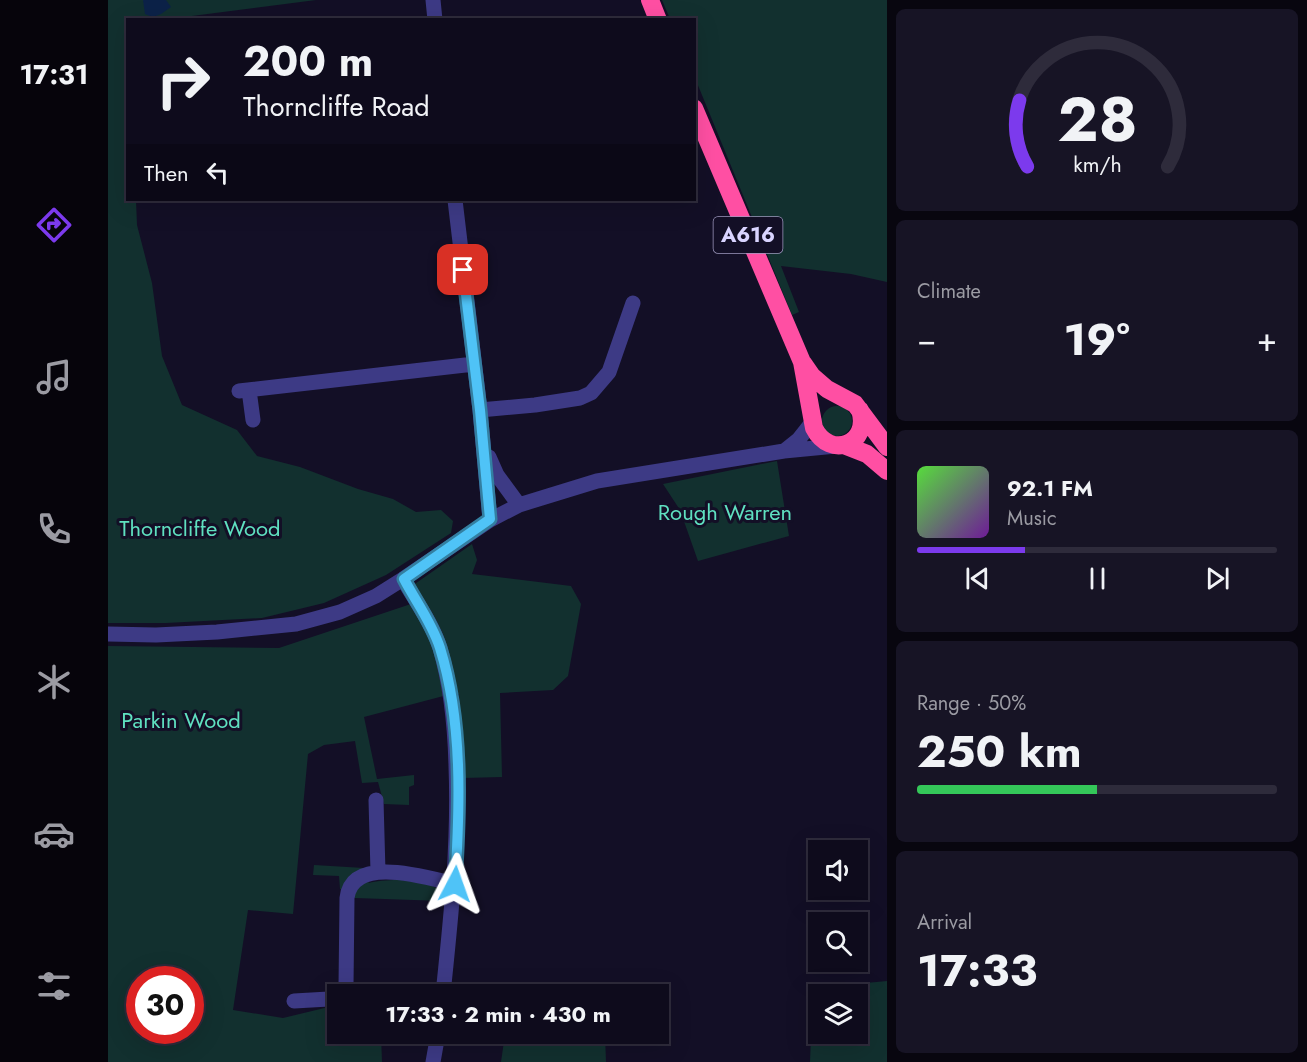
<!DOCTYPE html>
<meta charset="utf-8">
<style>
:root{--surface:#0e0b1c;--page:#171425;--text:#f1f3f6;--muted:#9b9ba3;--line:#2e2b3b;--accent:#7c3aed}
body{margin:0;font-family:Jost,sans-serif;background:var(--page);color:var(--text);height:100vh;display:flex;flex-direction:column;font-size:22px;white-space:nowrap}
*{box-sizing:border-box;margin:0}
p{font-size:20px;color:var(--muted)}
.icon{flex:none;width:33px;height:33px;fill:none;stroke:currentColor;stroke-width:2;stroke-linecap:round;stroke-linejoin:round}
.map{position:relative;flex:1;overflow:hidden}
.details{display:flex;flex-direction:column;gap:9px;padding:9px;background:#08060f;width:420px}
.details>*{flex:none}
.top-card{position:absolute;left:18px;top:18px;width:570px;height:183px;border-radius:0px;box-shadow:0 6px 24px #0002,0 0 0 2px var(--line);background:#0e0b1c;color:var(--text);overflow:hidden}
.buttons{position:absolute;left:700px;top:840px;display:grid;gap:12px}
.buttons a{display:grid;place-items:center;width:60px;height:60px;border-radius:0px;background:var(--surface);box-shadow:0 6px 24px #0002,0 0 0 2px var(--line);font-size:30px}
.speed{position:absolute;left:18px;top:966px;display:flex;gap:12px;font-size:30px;font-weight:700;text-align:center}
.speed>*{display:grid;place-content:center;width:78px;height:78px;border-radius:50%;background:var(--surface);box-shadow:0 6px 24px #0002,0 0 0 2px var(--line);line-height:1}
.speed .limit{border:9px solid #d22;background:#fff;color:#111}
.pin{position:absolute;display:grid;place-items:center;width:51px;height:51px;color:#fff;margin:-26px;border-radius:12px;box-shadow:0 3px 9px #0006}
.me{position:absolute;width:66px;margin:-33px;rotate:4deg;stroke-linejoin:round;filter:drop-shadow(0 0 4px #0008)}
.turn{display:flex;align-items:center;gap:21px;height:126px;padding:0 18px;font-size:27px}
.turn .icon{width:78px;height:78px;stroke-width:2.5}
.turn b{display:block;font-size:42px;line-height:51px}
.then{display:flex;align-items:center;height:57px;padding:0 18px;background:#0003;gap:12px;font-size:22px}
.big{font-size:45px;font-weight:700;line-height:1.1}
.details .card{flex:1;display:flex;flex-direction:column;justify-content:center;gap:9px;min-width:0;padding:0 21px;border-radius:9px;background:var(--page)}
.details .dial{align-items:center;gap:0}
.dial svg{height:156px;overflow:visible;fill:none;stroke:var(--line);stroke-width:7;stroke-linecap:round;text-anchor:middle}
.dial text{fill:var(--text);stroke:none}
.song{display:flex;align-items:center;gap:18px}
.cover{width:72px;height:72px;border-radius:9px;background:linear-gradient(135deg,hsl(110 70% 55%),hsl(280 70% 35%))}
.played{height:6px;border-radius:3px;background:linear-gradient(90deg,var(--accent) 30%,var(--line) 30%)}
.keys{display:flex;justify-content:space-around;direction:ltr}
.heat{display:flex;justify-content:space-between;align-items:center;font-size:33px;direction:ltr}
.charge{height:9px;border-radius:4px;background:linear-gradient(90deg,#34c759 50%,var(--line) 0)}
.trip{position:absolute;left:219px;top:984px;width:342px;height:60px;border-radius:0px;background:var(--surface);box-shadow:0 6px 24px #0002,0 0 0 2px var(--line);font-weight:700;line-height:60px;text-align:center}
main{display:flex;flex:1;min-height:0}
.tab-bar{display:flex;flex-direction:column;width:108px;justify-content:space-around;align-items:center;background:#06040b;color:var(--muted)}
.tab-bar .icon{width:42px;height:42px}
.tab-bar .on{color:var(--accent)}
.tab-bar b{font-size:27px;color:var(--text)}
.map>svg:first-child{display:block}
.green{fill:#12302f;fill-rule:evenodd}
.water{fill:#0c2248}
.lines{fill:none;stroke-linecap:round;stroke-linejoin:round}
.minor{stroke:#3d3a85;stroke-width:15}
.highway{stroke:#ff4fa3;stroke-width:18}
.route-casing{stroke:#337fa1;stroke-width:15}
.route{stroke:#4fc3f7;stroke-width:10}
.labels{text-anchor:middle;stroke-width:6;stroke-linejoin:round;paint-order:stroke}
.shield{fill:#130f26;stroke:#9e99be;stroke-width:1.5}
.shield-label{font-size:21px;font-weight:bold;fill:#d9d4ff}
.park-label{font-size:22px;fill:#5fe0c0;stroke:#130f26}
</style>
<main>
<nav class="tab-bar">
<b>17:31</b>
<svg class="icon on" aria-label="directions" viewBox="0 0 24 24"><path d="M12 3l9 9-9 9-9-9zM9 14v-3h6M13 9l2 2-2 2"/></svg>
<svg class="icon" aria-label="music" viewBox="0 0 24 24"><path d="M9 18V5l10-2v13"/><circle cx="6" cy="18" r="3"/><circle cx="16" cy="16" r="3"/></svg>
<svg class="icon" aria-label="phone" viewBox="0 0 24 24"><path d="M5 4h4l2 5-3 2q2 4 5 5l2-3 5 2v4C11 20 4 13 5 4z"/></svg>
<svg class="icon" aria-label="climate" viewBox="0 0 24 24"><path d="M12 3v18M4 7l16 10M4 17L20 7"/></svg>
<svg class="icon" aria-label="car" viewBox="0 0 24 24"><path d="M5 17H2v-5l4-1 3-4h7l3 4 3 1v5h-3M9 17h6M6 11h13"/><circle cx="7" cy="17" r="2"/><circle cx="17" cy="17" r="2"/></svg>
<svg class="icon" aria-label="filters" viewBox="0 0 24 24"><path d="M4 7h16M4 17h16"/><circle cx="9" cy="7" r="2"/><circle cx="15" cy="17" r="2"/></svg>
</nav>
<div class="map">
<svg width="779" height="1062" viewBox="0 0 779 1062">
<rect width="100%" height="100%" fill="#130f26"/>
<!-- green -->
<path class="green" d="M 0,0 L 208,0 L 76,17 L 75,19 L 20,20 L 20,200 L 28,200 L 29,225 L 44,283 L 54,356 L 74,405 L 129,430 L 149,456 L 192,467 L 250,489 L 285,499 L 308,512 L 333,510 L 345,521 L 343,533 L 278,575 L 216,603 L 154,618 L 58,623 L 0,623 Z
M 554,0 L 779,0 L 779,282 L 743,274 L 673,266 L 691,312 L 684,315 L 587,78 L 586,20 L 562,19 Z
M714 421a15 15 0 1 1 30 0a15 15 0 1 1-30 0Z
M 669,461 L 681,536 L 590,561 L 572,510 L 555,484 Z
M 364,544 L 369,560 L 364,574 L 463,586 L 473,604 L 460,676 L 445,690 L 392,693 L 394,777 L 355,778 L 351,694 L 343,694 L 256,717 L 269,779 L 306,775 L 306,785 L 301,787 L 301,805 L 276,804 L 270,782 L 254,783 L 247,741 L 216,745 L 200,754 L 185,914 L 140,910 L 125,1010 L 175,1018 L 229,1005 L 230,1034 L 273,1034 L 274,1062 L 0,1062 L 0,646 L 171,648 L 309,602 L 301,588 ZM 32,980 L 82,980 L 82,1030 L 32,1030 Z
M 206,865 L 256,868 L 261,883 C 277,879 322,877 332,892 C 333,893 335,900 335,901 L 247,898 L 232,889 L 231,876 L 205,875 Z
M 779,981 L 779,1062 L 702,1062 L 705,988 ZM 711,994 L 750,994 L 750,1034 L 711,1034 Z
M 497,1034 L 498,1062 L 393,1062 L 396,1041 Z"/>
<!-- water -->
<path class="water" d="M 35,0 L 58,0 L 63,7 L 53,14 L 45,17 L 37,14 Z"/>
<g class="lines">
<!-- minor -->
<path class="minor" d="M 325,0 L 327,20
M 347,200 L 372,410 L 382,520
M 141,390 L 145,420
M 131,391 L 366,364
M 372,410 L 427,405 L 472,398 L 483,393 L 501,372 L 525,303
M 676,451 L 691,439 L 706,420
M 381,457 L 389,475 L 411,505
M 295,579 C 308,602 324,623 332,648 C 343,686 347,726 348,766 C 351,844 343,917 335,994
M 0,634 L 48,635 L 109,632 L 188,624 L 232,612 L 268,596 L 295,579 L 382,520 L 411,505 L 489,481 L 676,451 L 728,446
M 268,800 L 270,872
M 231,994 L 236,991 L 238,986 L 239,898 C 244,854 320,878 347,884
M 186,1001 L 221,999 L 230,995
M 325,1062 L 330,1034"/>
<!-- highway -->
<path class="highway" d="M 542,0 L 550,20
M 586,108 L 694,362 L 706,428 C 722,460 763,444 752,410
M 695,363 L 704,376 L 719,389 L 747,404 L 779,447
M 736,445 L 759,454 L 779,471"/>
</g>
<g class="lines">
<!-- route casing -->
<g class="route-casing">
<path id="route" d="M 347,884 C 352,807 355,722 332,648 C 324,623 308,602 296,579 L 382,519 L 372,410 L 355,270"/>
</g>
<!-- route -->
<use href="#route" class="route"/>
</g>
<g class="labels">
<!-- shield labels -->
<rect class="shield" x="605.5" y="217" width="69" height="36" rx="4.5"/>
<g class="shield-label">
<text x="640" y="242">A616</text>
</g>
<!-- park labels -->
<g class="park-label">
<text x="617" y="520">Rough Warren</text>
<text x="92" y="536">Thorncliffe Wood</text>
<text x="73" y="728">Parkin Wood</text>
</g>
</g>
</svg>
<div class="buttons">
<a><svg class="icon" aria-label="sound" viewBox="0 0 24 24"><path d="M4 9h4l5-4v14l-5-4H4zM17 9q2 3 0 6"/></svg></a>
<a><svg class="icon" aria-label="search" viewBox="0 0 24 24"><circle cx="10" cy="10" r="6"/><path d="M15 15l6 6"/></svg></a>
<a><svg class="icon" aria-label="layers" viewBox="0 0 24 24"><path d="M12 4l9 5-9 5-9-5zM3 14l9 5 9-5"/></svg></a>
</div>
<div class="speed"><div class="limit">30</div></div>
<div class="pin" style="left:355px;top:270px;background:#d93025"><svg class="icon" aria-label="arrive" viewBox="0 0 24 24"><path d="M6 21V4h12l-3 4 3 4H6"/></svg></div>
<svg class="me" style="left:347px;top:884px" viewBox="-20 -20 40 40"><path d="M0-17L14 15 0 8-14 15z" fill="#4fc3f7" stroke="#fff" stroke-width="4"/></svg>
<div class="trip">17:33 · 2 min · 430 m</div>
<div class="top-card">
<div class="turn"><svg class="icon" aria-label="right" viewBox="0 0 24 24"><path d="M7 20v-9h11M14 6l5 5-5 5"/></svg><div><b>200 m</b>Thorncliffe Road</div></div>
<div class="then">Then<svg class="icon" aria-label="left" viewBox="0 0 24 24"><path d="M17 20v-9H6M10 6l-5 5 5 5"/></svg></div>
</div>
</div>
<section class="details">
<div class="card dial"><svg viewBox="0 0 100 80">
<path d="M14 69A42 42 0 1 1 86 69"/>
<path d="M14 69A42 42 0 0 1 10 35" stroke="#7c3aed"/>
<text x="50" y="56" font-size="32" font-weight="700">28</text>
<text x="50" y="72" font-size="11">km/h</text>
</svg></div>
<div class="card"><p>Climate</p>
<div class="heat"><a>−</a><b class="big">19°</b><a>+</a></div>
</div>
<div class="card">
<div class="song"><i class="cover"></i><div><b>92.1 FM</b><p>Music</p></div></div>
<div class="played"></div>
<div class="keys"><svg class="icon" aria-label="previous" viewBox="0 0 24 24"><path d="M18 5L8 12l10 7zM5 5v14"/></svg><svg class="icon" aria-label="pause" viewBox="0 0 24 24"><path d="M8 5v14M16 5v14"/></svg><svg class="icon" aria-label="next" viewBox="0 0 24 24"><path d="M6 5l10 7-10 7zM19 5v14"/></svg></div>
</div>
<div class="card"><p>Range · 50%</p><b class="big">250 km</b><div class="charge"></div></div>
<div class="card"><p>Arrival</p><b class="big">17:33</b></div>
</section>
</main>
